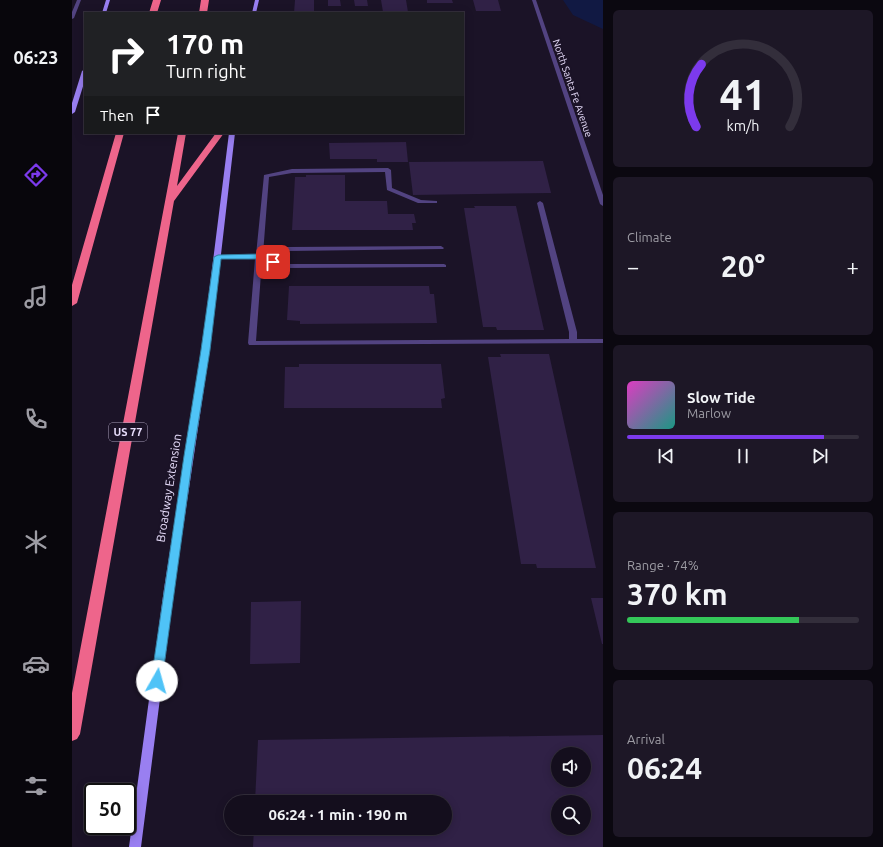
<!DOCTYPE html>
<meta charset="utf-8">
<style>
:root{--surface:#140e1d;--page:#1d1726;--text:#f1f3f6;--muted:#9d9ca4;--line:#332e3b;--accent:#7c3aed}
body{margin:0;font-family:Ubuntu,sans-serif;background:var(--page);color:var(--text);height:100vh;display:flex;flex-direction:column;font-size:15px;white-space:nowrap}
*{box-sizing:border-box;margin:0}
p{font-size:13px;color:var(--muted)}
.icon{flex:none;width:22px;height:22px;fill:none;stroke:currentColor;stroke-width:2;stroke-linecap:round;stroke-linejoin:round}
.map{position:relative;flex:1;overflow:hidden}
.side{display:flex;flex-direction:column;gap:10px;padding:10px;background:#0b0810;width:280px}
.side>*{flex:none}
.hud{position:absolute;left:12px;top:12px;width:380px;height:122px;border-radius:0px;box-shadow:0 2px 10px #0003,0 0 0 1px var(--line);background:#202124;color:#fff;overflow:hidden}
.tools{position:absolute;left:479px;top:747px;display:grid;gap:8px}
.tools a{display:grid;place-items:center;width:40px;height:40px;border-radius:50%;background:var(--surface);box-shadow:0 2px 10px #0003,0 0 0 1px var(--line);font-size:20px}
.speed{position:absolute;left:12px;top:783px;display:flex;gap:8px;font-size:20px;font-weight:700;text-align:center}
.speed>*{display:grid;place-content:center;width:52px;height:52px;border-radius:50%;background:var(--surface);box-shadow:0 2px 10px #0003,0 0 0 1px var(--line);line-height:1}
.speed .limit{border:2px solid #111;border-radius:6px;background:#fff;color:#111}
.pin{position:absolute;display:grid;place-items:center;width:34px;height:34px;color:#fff;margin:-17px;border-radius:8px;box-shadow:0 2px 6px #0006}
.me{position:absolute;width:44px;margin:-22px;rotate:7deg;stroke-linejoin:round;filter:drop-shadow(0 0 3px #0008)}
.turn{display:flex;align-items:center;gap:14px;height:84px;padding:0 16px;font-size:18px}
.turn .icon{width:52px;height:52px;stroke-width:2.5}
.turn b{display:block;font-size:28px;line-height:34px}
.then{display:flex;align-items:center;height:38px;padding:0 16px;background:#0003;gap:8px;font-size:15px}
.big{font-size:30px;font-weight:700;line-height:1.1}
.side .tile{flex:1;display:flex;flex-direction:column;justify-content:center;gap:6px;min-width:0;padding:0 14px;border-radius:6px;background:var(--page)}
.side .dial{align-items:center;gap:0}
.dial svg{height:104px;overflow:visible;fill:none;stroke:var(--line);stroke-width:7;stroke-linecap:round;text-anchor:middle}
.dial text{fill:var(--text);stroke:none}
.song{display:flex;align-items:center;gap:12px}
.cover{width:48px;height:48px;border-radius:6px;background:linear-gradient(135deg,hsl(310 70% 55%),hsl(170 70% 35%))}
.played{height:4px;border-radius:2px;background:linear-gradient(90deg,var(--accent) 85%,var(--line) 85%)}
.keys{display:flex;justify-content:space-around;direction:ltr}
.heat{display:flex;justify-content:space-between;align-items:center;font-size:22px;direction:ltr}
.charge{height:6px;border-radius:3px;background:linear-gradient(90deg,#34c759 74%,var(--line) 0)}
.trip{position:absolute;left:152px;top:795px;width:228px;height:40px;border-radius:20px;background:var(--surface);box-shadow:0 2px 10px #0003,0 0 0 1px var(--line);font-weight:700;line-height:40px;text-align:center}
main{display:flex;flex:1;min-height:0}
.dock{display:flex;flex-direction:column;width:72px;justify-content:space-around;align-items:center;background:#08060c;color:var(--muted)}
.dock .icon{width:28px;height:28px}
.dock .on{color:var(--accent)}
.dock b{font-size:18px;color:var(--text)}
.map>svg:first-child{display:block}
.water{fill:#111943}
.building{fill:#302146;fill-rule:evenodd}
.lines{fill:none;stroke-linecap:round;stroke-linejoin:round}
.service{fill:#524381;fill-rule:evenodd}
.minor{fill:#524381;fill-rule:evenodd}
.secondary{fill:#997ff1;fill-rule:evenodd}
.motorway{fill:#ee658b;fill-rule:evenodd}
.route{fill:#4fc3f7;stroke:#337fa1}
.labels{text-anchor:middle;stroke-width:4;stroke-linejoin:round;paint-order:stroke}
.far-street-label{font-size:10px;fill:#e7ddfb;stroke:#1b1327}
.shield{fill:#1b1327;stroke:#aaa0bb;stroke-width:1}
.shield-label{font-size:11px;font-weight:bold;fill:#e7ddfb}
.street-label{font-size:12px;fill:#e7ddfb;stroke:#1b1327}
</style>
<main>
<nav class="dock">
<b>06:23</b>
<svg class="icon on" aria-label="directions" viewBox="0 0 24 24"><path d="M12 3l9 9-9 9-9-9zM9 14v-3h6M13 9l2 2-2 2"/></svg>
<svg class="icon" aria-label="music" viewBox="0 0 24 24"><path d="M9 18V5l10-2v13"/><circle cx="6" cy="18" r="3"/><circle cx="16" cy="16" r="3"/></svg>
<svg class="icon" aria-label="phone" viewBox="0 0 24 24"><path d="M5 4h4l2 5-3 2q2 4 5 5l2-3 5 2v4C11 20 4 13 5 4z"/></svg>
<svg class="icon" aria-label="climate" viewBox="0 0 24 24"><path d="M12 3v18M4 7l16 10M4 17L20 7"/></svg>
<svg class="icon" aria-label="car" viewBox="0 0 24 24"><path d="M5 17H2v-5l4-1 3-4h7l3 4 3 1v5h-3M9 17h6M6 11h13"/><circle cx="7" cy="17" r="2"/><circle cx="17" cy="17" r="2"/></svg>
<svg class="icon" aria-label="filters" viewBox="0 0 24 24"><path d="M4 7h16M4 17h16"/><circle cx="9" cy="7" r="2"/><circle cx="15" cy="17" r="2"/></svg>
</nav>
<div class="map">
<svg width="531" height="847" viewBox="0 0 531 847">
<rect width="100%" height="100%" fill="#1b1327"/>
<!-- water -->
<path class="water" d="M 491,0 L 531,0 L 531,29 L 501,15 Z"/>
<!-- building -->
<path class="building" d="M 223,0 L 242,0 L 242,13 L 222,13 Z
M 256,0 L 268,0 L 269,6 L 256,6 Z
M 282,0 L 295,0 L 296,6 L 283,6 Z
M 309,0 L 334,0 L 336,12 L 311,12 Z
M 355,0 L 380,0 L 381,3 L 355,3 Z
M 401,0 L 426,0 L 429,11 L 404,11 Z
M 334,142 L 336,162 L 305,162 L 305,159 L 258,159 L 257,143 Z
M 471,161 L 479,193 L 341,195 L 337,162 Z
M 234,175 L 273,175 L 273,201 L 315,201 L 316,214 L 342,214 L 344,223 L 340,223 L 341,230 L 220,230 L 223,177 L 234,177 Z
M 402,206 L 444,206 L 472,330 L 425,330 L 424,327 L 411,327 L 392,208 L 403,208 Z
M 217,286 L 357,286 L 358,294 L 362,294 L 365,323 L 228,324 L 228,321 L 215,320 Z
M 428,354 L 477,354 L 524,568 L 465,568 L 464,564 L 449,564 L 416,357 L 429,357 Z
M 227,364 L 369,364 L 373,398 L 369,399 L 370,408 L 212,408 L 213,367 L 227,367 Z
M 519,598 L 531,598 L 531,644 L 530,644 Z
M 229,601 L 228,663 L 178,664 L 179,602 Z
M 531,735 L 531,847 L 181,847 L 182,828 L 373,828 L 373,802 L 183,802 L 186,740 ZM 486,754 L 512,754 L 512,780 L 486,780 ZM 486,802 L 512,802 L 512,828 L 486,828 Z"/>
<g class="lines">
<!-- service -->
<path class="service" d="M 5,0 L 9,0 L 2,18 L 0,19 L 0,12 Z
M 316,168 L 319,170 L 320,188 L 349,200 L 365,201 L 365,203 L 346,203 L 315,190 L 313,172 L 220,173 L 197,177 L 191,254 L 215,247 L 369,246 L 372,248 L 371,249 L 215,251 L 194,257 L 215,264 L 372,264 L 374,265 L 374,267 L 215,268 L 190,260 L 184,341 L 497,339 L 497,332 L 465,203 L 468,201 L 471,203 L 505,332 L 505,339 L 531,339 L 531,343 L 177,345 L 176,343 L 183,259 L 146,259 L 143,257 L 146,255 L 184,255 L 192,175 L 220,169 Z"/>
<!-- minor -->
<path class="minor" d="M 460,0 L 464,0 L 531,195 L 531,206 L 528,204 Z"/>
<!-- secondary -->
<path class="secondary" d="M 34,0 L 38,0 L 34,13 L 30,13 Z
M 183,0 L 187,0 L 184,13 L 180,13 Z
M 13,69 L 13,80 L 3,112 L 0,114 L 0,103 L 10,71 Z
M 157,133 L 163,133 L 139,341 L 102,589 L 69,847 L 57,847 L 92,589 L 131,341 Z"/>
<!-- motorway -->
<path class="motorway" d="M 81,0 L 89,0 L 85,13 L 77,13 Z
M 129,0 L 137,0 L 135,13 L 127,13 Z
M 44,133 L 52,133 L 5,303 L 0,306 L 0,285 Z
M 106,133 L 114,133 L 105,186 L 144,133 L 152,133 L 102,201 L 8,734 L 5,739 L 0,741 L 0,693 Z"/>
</g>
<!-- route -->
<path class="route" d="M 187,254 L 205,262 L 201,264 L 187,259 L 149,259 L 138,350 L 121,456 L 90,681 L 89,685 L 85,686 L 81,685 L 79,681 L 112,456 L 129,350 L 142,257 L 146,255 Z"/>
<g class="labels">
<!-- far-street labels -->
<g class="far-street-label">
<text transform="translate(501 88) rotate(71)" y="4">North Santa Fe Avenue</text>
</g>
<!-- shield labels -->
<rect class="shield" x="37" y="423" width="38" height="18" rx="3"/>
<g class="shield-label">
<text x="56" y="436">US 77</text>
</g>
<!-- street labels -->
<g class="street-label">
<text transform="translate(97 488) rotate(-81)" y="4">Broadway Extension</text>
</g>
</g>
</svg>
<div class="tools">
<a><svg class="icon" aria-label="sound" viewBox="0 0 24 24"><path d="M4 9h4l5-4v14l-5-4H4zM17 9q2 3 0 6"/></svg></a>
<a><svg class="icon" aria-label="search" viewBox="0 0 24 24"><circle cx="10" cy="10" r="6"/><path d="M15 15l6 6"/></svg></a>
</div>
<div class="speed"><div class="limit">50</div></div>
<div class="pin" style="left:201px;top:262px;background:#d93025"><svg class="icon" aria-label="arrive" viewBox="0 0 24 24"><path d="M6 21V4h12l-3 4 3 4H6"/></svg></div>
<svg class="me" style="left:85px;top:681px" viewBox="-20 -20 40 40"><circle r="19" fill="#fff"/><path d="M0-13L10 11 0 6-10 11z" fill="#4fc3f7"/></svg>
<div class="trip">06:24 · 1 min · 190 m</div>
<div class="hud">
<div class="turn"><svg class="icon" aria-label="right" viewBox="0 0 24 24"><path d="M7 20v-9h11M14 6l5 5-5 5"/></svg><div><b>170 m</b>Turn right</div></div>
<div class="then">Then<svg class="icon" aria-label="arrive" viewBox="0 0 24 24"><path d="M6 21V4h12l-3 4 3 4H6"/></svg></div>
</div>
</div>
<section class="side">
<div class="tile dial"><svg viewBox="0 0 100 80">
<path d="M14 69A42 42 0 1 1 86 69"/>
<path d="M14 69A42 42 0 0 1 18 21" stroke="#7c3aed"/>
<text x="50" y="56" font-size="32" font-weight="700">41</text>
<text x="50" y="72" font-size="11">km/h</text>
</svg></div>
<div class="tile"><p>Climate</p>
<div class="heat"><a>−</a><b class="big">20°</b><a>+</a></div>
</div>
<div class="tile">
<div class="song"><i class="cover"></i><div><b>Slow Tide</b><p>Marlow</p></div></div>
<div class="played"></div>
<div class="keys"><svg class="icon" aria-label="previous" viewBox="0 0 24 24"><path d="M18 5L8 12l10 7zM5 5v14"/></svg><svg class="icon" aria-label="pause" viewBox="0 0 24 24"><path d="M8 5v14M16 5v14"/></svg><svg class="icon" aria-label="next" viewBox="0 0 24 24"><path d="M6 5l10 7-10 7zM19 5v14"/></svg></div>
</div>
<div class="tile"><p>Range · 74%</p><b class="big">370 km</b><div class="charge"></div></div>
<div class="tile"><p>Arrival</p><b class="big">06:24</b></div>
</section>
</main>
